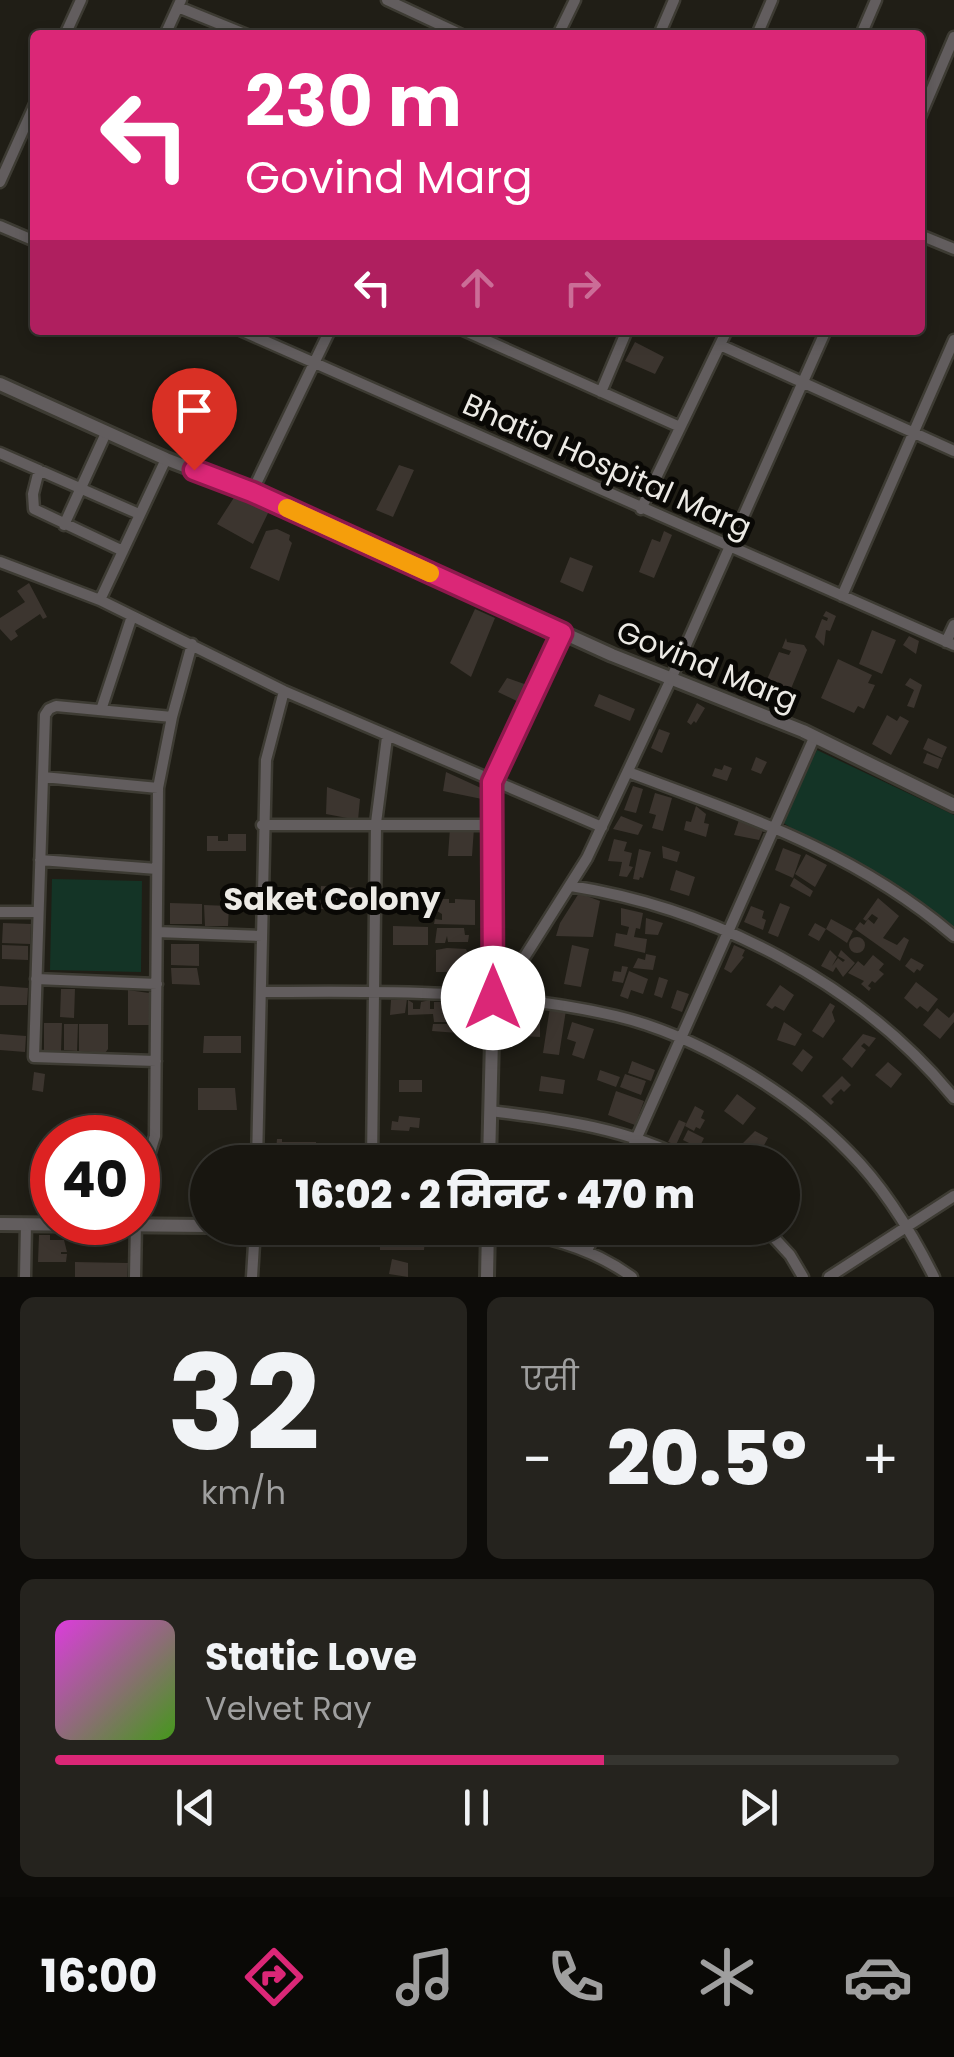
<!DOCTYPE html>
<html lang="hi">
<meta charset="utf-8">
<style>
:root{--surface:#181610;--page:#25231e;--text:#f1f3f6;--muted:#9f9f9f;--line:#363530;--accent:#db2777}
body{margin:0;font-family:Poppins,"Noto Sans Devanagari",sans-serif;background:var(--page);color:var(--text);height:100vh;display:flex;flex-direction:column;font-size:38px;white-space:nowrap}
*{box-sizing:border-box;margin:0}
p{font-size:32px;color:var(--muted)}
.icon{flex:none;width:55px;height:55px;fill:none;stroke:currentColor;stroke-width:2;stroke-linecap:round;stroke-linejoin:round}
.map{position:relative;height:1277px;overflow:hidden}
.panel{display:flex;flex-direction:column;gap:20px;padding:20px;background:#0d0c09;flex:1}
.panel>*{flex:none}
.top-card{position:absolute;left:30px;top:30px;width:895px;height:305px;border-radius:10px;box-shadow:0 5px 15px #0003,0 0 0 2px var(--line);background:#db2777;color:#fff;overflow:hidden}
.speed{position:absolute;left:30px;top:1115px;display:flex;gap:20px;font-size:50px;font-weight:700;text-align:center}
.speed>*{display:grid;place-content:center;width:130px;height:130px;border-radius:50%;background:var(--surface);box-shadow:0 5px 15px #0003,0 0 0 2px var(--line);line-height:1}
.speed .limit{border:15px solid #d22;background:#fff;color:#111}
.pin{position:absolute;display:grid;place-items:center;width:85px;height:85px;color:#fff;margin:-102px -42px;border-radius:50% 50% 50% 0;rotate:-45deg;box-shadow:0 0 10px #0007}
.pin .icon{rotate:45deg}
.me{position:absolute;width:110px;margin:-55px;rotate:0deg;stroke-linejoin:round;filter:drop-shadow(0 0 8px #0008)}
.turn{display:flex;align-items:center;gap:35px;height:210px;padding:0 50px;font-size:45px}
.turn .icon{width:130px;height:130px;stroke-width:2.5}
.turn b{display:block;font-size:70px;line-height:85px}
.lanes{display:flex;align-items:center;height:95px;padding:0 50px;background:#0003;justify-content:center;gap:50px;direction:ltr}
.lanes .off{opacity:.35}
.big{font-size:75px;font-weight:800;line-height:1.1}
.panel .widget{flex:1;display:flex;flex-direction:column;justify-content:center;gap:15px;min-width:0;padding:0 35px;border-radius:15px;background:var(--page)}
.panel .dial{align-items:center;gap:0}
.dial b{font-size:130px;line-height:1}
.song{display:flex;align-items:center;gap:30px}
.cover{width:120px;height:120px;border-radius:15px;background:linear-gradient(135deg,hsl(300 70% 55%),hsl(100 70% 35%))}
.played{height:10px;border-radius:5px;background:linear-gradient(90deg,var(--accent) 65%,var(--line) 65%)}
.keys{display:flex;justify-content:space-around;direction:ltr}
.heat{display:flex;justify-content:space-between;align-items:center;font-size:55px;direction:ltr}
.panel .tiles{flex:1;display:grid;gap:20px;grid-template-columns:1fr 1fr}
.widget:last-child{grid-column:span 2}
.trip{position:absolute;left:190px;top:1145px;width:610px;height:100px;border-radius:50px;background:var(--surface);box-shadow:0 5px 15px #0003,0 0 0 2px var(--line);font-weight:800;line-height:100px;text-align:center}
.dock{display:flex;height:160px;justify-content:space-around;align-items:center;background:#0a0906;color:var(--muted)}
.dock .icon{width:70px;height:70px}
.dock .active{color:var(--accent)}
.dock b{font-size:45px;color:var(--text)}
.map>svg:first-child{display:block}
.green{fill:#143426}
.building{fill:#3c352f}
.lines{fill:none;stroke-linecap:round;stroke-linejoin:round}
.minor-casing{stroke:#3d3b33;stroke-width:15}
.tertiary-casing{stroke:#3d3b33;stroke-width:18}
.minor{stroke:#625d5e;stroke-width:10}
.tertiary{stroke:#625d5e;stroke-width:12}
.route-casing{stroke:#8e194d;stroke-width:25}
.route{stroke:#db2777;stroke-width:18}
.slow{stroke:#f59e0b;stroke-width:18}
.labels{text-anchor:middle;stroke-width:10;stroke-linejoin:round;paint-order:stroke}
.street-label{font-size:30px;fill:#eceae5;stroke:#090805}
.neighbourhood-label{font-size:32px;font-weight:bold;fill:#eceae5;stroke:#090805}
</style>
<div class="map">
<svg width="954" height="1277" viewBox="0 0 954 1277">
<rect width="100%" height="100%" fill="#201e16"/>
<!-- green -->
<path class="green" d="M 817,750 L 954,815 L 954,931 L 782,822 Z
M 52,879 L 142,881 L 141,972 L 50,970 Z"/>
<!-- building -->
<path class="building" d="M 635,342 L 664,357 L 655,374 L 625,361 Z
M 399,465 L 414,470 L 393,517 L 376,510 Z
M 235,496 L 269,511 L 253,544 L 217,524 Z
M 277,529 L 290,535 L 289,540 L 292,543 L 279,581 L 250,568 L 266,531 Z
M 664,531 L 672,535 L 654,578 L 639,572 L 652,539 L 660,542 Z
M 570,557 L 593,566 L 583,592 L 560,582 Z
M 29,583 L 47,617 L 43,619 L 40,614 L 15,631 L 18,636 L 11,641 L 0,629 L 0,618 L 25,602 L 17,591 Z
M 475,609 L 495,618 L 471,677 L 450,663 Z
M 826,611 L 836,616 L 830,631 L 826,630 L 824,646 L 815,637 L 822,619 L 827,621 L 828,618 L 823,616 Z
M 872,630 L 896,640 L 882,674 L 859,664 Z
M 909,636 L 919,641 L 916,654 L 903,645 Z
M 786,638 L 787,642 L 804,645 L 807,650 L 788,696 L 781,693 L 778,705 L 759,698 L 779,652 L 789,655 L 791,651 L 782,648 Z
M 838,659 L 872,675 L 868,683 L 875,685 L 864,709 L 858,706 L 854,713 L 821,698 Z
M 507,678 L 530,686 L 523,704 L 498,692 Z
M 910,678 L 922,685 L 914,708 L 907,706 L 914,690 L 905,685 Z
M 599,694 L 635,709 L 630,721 L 594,706 Z
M 697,703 L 705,708 L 696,723 L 694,721 L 691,725 L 687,722 Z
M 887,715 L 897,721 L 900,716 L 909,721 L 891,755 L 872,744 Z
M 659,729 L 670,733 L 662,753 L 651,748 Z
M 928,738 L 947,747 L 942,758 L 923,749 Z
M 927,753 L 942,759 L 938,769 L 923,763 Z
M 756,757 L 767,762 L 761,774 L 751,770 Z
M 724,765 L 732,768 L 727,781 L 712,776 L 715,768 L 722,770 Z
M 446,772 L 481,788 L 482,799 L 443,791 Z
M 633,786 L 643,789 L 636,813 L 624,810 Z
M 327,787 L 360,799 L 358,820 L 326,814 Z
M 655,793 L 672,798 L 663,831 L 652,828 L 656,815 L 649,813 Z
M 696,806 L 706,814 L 704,823 L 709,824 L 706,837 L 684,830 L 686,821 L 691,822 Z
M 621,816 L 643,825 L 638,835 L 613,829 Z
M 740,817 L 764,828 L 759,840 L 734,835 Z
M 450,828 L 474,828 L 472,856 L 448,856 Z
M 228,834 L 246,834 L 246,851 L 207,851 L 207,836 L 218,836 L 218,841 L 228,841 Z
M 614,839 L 627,842 L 624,851 L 632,853 L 629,866 L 633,867 L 627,877 L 619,876 L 622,862 L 608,861 Z
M 662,846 L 680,852 L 677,862 L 663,858 Z
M 783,848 L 801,855 L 793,878 L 775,870 Z
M 639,849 L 651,852 L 643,878 L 640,877 L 639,880 L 633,879 Z
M 806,854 L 827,865 L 815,887 L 795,874 Z
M 676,870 L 695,877 L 689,896 L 670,890 Z
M 794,878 L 813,891 L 810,897 L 790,886 Z
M 321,886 L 362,888 L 361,911 L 320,909 Z
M 579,893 L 600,901 L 593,937 L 556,936 L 560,923 Z
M 878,898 L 899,916 L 883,938 L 897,945 L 904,937 L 909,940 L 900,961 L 855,929 L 860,922 L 864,925 L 868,919 L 874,924 L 878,918 L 872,914 L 866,921 L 863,919 Z
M 436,899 L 449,899 L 449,903 L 455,903 L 455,899 L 475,900 L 475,925 L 434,924 L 435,919 L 442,920 L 442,914 L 435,910 Z
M 170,903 L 202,904 L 202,924 L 170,924 Z
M 780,903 L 790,907 L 778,937 L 768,933 Z
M 204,905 L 229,906 L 228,926 L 205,926 Z
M 751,906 L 764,911 L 762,918 L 766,920 L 763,930 L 744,922 Z
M 621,908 L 643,913 L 640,929 L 636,928 L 634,937 L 647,939 L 645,953 L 614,946 L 616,933 L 627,935 L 629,927 L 621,925 Z
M 646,918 L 663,923 L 658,935 L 645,934 Z
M 831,919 L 853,931 L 847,943 L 826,929 Z
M 3,923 L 31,924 L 30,944 L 2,943 Z
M 815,923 L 826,929 L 819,941 L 808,935 Z
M 393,926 L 428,927 L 428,945 L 393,945 Z
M 437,928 L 464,928 L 465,935 L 469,935 L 468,942 L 448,942 L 447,936 L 445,943 L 435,943 Z
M849 945a8 8 0 1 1 16 0a8 8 0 1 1-16 0Z
M 171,944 L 199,944 L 199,966 L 171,965 Z
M 2,945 L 28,946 L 28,960 L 2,959 Z
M 572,945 L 589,949 L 581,987 L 564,984 Z
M 734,945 L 745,950 L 742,956 L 744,957 L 731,973 L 724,969 Z
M 447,948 L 466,949 L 469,956 L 467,972 L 436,972 L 436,950 Z
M 830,950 L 837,957 L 832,966 L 838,958 L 843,962 L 845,960 L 838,956 L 841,950 L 855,963 L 843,977 L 836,967 L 833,972 L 821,966 Z
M 646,954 L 656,956 L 653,970 L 633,968 L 638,958 L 645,960 Z
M 873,955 L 884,964 L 879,970 L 884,974 L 875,983 L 872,981 L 868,986 L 871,988 L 869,991 L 861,984 L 864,981 L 848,973 L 858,961 L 864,966 Z
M 911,958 L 924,965 L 920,971 L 917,969 L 914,973 L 905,966 Z
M 622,966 L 628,967 L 623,983 L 612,981 L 614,971 L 621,972 Z
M 171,968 L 197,968 L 200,985 L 172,984 Z
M 629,971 L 648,979 L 643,994 L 631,990 L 628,999 L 620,996 Z
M 659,977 L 668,980 L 662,998 L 654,995 Z
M 916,982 L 938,999 L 928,1012 L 920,1006 L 917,1009 L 904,998 Z
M 780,985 L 794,995 L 784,1011 L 775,1006 L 772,1009 L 766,1005 Z
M 0,986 L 28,988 L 27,1005 L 0,1005 Z
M 61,989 L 75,989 L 74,1018 L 60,1017 Z
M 128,990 L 149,993 L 149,1025 L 128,1025 Z
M 677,990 L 689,994 L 682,1012 L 671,1008 Z
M 407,999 L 405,1013 L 390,1015 L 391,1000 Z
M 408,1000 L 413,1003 L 413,1009 L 420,1009 L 421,1002 L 430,1000 L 430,1009 L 434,1009 L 434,1002 L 451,1002 L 451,1013 L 440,1014 L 453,1014 L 453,1022 L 434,1022 L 433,1014 L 408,1015 Z
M 455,1001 L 478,1001 L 478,1023 L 471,1023 L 471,1034 L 432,1031 L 433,1024 L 455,1024 Z
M 830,1003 L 835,1006 L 832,1012 L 835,1021 L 823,1038 L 812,1031 Z
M 529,1005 L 540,1005 L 540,1037 L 521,1036 L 522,1024 L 528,1025 Z
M 550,1007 L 566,1010 L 559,1055 L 543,1053 Z
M 937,1008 L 949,1018 L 954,1012 L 954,1022 L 940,1039 L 923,1025 Z
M 572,1022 L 594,1029 L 584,1059 L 572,1055 L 576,1042 L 567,1039 Z
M 784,1022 L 802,1034 L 795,1046 L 777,1040 Z
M 44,1023 L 62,1023 L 61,1051 L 44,1051 Z
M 64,1024 L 78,1024 L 77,1051 L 64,1050 Z
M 79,1024 L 108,1024 L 108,1049 L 105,1053 L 79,1051 Z
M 0,1034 L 26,1036 L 25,1052 L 0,1050 Z
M 863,1034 L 876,1038 L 869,1047 L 864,1043 L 861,1046 L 866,1050 L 852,1068 L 842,1059 Z
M 204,1036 L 241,1036 L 241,1053 L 203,1053 Z
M 803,1049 L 813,1057 L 802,1072 L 792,1064 Z
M 632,1061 L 655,1070 L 651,1081 L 628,1073 Z
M 888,1062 L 902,1074 L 891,1088 L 875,1075 Z
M 600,1070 L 620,1077 L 616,1087 L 597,1080 Z
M 34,1072 L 45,1074 L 43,1092 L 32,1090 Z
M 625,1074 L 646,1081 L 641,1095 L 620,1087 Z
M 541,1076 L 565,1080 L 563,1094 L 539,1091 Z
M 842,1076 L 851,1085 L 844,1092 L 841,1089 L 831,1099 L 834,1102 L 831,1105 L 822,1096 Z
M 399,1080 L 422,1080 L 422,1092 L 399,1092 Z
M 198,1088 L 235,1088 L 237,1110 L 198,1110 Z
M 616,1091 L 644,1101 L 635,1125 L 608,1115 Z
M 737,1094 L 756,1108 L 743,1125 L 724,1111 Z
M 695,1106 L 704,1111 L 701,1118 L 705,1120 L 700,1129 L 696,1127 L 694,1131 L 685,1126 Z
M 399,1116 L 420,1118 L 419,1128 L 410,1127 L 409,1131 L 391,1130 L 392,1121 L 398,1122 Z
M 679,1120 L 686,1123 L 676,1145 L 668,1142 Z
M 688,1130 L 704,1138 L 699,1148 L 683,1140 Z
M 755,1131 L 768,1138 L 757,1158 L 743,1143 Z
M 277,1139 L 282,1139 L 282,1142 L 316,1142 L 316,1162 L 275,1162 Z
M 428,1145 L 427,1150 L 420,1150 L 420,1155 L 395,1152 L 395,1146 Z
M 39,1235 L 50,1235 L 50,1240 L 64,1240 L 67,1252 L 61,1252 L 61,1254 L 67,1254 L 66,1262 L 38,1262 Z
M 380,1239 L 425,1240 L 424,1250 L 380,1250 Z
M 392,1259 L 408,1263 L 408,1277 L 389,1274 Z
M 75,1262 L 128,1263 L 127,1277 L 75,1277 Z"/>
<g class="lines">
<!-- minor casing -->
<g class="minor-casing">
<path id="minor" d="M 387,0 L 462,35
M 178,7 L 247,35
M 65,35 L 81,0
M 165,35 L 181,0
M 558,35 L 575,0
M 659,35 L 674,0
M 757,35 L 772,0
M 861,35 L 876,0
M 920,117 L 954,37
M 0,182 L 35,104
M 0,226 L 35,241
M 920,235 L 954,249
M 240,330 L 954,645
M 463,330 L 680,427
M 720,345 L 954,451
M 601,392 L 627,330
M 0,453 L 139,514
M 39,470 L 33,494 L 34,509 L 123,551
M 252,492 L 330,330
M 641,509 L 727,330
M 64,525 L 106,433
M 0,562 L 100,600 L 284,691 L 602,827
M 842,596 L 954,340
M 100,600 L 166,459
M 946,642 L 954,625
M 101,710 L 132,616
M 628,772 C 746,816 856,852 954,936
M 43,777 L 158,788
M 262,825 L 492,825
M 40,860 L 157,869
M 571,886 C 715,909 861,984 954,1098
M 0,912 L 38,912
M 157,932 L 262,936
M 36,979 L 157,984
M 262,992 C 379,991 501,989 616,1016 C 696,1035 792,1093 849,1152 C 884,1187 912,1233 934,1277
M 493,998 L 505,988 L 587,858 L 671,679 L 826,330
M 156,1061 L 34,1057 L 45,715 L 49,709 L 56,706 L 172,717
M 490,1111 C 559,1119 630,1129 691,1162
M 257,1162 L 266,760 L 284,691
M 372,1162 L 376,823 L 387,737
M 626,1162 L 814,738
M 138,1210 L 140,1185 L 155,1136 L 158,788 L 172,717 L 192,644
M 765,1228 L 790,1255 L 803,1277
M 488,1230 C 541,1234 589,1246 632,1277
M 587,1251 L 597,1228
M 25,1277 L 26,1224
M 135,1277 L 136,1222
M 252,1277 L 255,1228
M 829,1277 L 954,1196"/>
</g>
<!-- tertiary casing -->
<g class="tertiary-casing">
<path id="tertiary" d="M 0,384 L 166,459 L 252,492 L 612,655 L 803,731 L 954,805
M 489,1162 L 493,998 L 492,782 L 563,633
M 0,1224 L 208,1226
M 289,1228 L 488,1230
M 487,1277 L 488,1228"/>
</g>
<!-- minor -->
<use href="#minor" class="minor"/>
<!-- tertiary -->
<use href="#tertiary" class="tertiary"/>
</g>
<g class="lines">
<!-- route casing -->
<g class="route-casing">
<path id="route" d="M 194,470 L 252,492 L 562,633 L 492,782 L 493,998"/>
</g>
<!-- route -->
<use href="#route" class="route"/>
<!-- slow -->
<path class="slow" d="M 287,508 L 430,573"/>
</g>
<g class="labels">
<!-- street labels -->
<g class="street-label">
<text transform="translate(607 466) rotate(24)" y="10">Bhatia Hospital Marg</text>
<text transform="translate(707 666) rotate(22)" y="10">Govind Marg</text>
</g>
<!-- neighbourhood labels -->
<g class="neighbourhood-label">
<text x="332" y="910">Saket Colony</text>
</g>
</g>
</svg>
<div class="speed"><div class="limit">40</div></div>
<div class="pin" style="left:194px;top:470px;background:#d93025"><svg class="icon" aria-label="arrive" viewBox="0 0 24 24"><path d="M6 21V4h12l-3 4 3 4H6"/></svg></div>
<svg class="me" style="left:493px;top:998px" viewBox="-20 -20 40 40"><circle r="19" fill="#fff"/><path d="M0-13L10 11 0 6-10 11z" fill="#db2777"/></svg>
<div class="trip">16:02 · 2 मिनट · 470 m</div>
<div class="top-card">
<div class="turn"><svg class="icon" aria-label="left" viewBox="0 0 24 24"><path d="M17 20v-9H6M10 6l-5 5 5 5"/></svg><div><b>230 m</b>Govind Marg</div></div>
<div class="lanes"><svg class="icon" aria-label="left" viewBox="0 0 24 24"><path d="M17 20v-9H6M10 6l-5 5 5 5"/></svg><svg class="icon off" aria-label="ahead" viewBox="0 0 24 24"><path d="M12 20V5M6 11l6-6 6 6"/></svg><svg class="icon off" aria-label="right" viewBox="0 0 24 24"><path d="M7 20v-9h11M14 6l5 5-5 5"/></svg></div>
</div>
</div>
<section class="panel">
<div class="tiles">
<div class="widget dial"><b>32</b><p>km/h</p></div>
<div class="widget"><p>एसी</p>
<div class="heat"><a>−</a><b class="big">20.5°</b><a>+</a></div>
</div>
<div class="widget">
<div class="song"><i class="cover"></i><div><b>Static Love</b><p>Velvet Ray</p></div></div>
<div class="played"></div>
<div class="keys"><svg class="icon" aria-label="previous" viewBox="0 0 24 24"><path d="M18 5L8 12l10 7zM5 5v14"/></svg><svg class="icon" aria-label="pause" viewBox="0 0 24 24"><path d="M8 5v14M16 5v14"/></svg><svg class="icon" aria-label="next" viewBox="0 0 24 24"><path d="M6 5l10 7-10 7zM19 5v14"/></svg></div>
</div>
</div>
</section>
<nav class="dock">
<b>16:00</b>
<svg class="icon active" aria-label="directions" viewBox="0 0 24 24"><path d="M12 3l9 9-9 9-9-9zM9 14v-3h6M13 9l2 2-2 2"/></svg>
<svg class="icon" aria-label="music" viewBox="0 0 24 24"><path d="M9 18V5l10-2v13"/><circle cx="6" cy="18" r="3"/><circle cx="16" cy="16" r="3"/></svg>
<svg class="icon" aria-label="phone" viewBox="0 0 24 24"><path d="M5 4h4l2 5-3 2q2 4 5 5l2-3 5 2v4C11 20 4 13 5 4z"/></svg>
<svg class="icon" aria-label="climate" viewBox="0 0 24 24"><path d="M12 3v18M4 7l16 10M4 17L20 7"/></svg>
<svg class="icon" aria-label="car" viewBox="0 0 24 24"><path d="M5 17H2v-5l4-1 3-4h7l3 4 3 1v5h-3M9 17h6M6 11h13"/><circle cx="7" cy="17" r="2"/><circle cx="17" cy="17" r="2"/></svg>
</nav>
